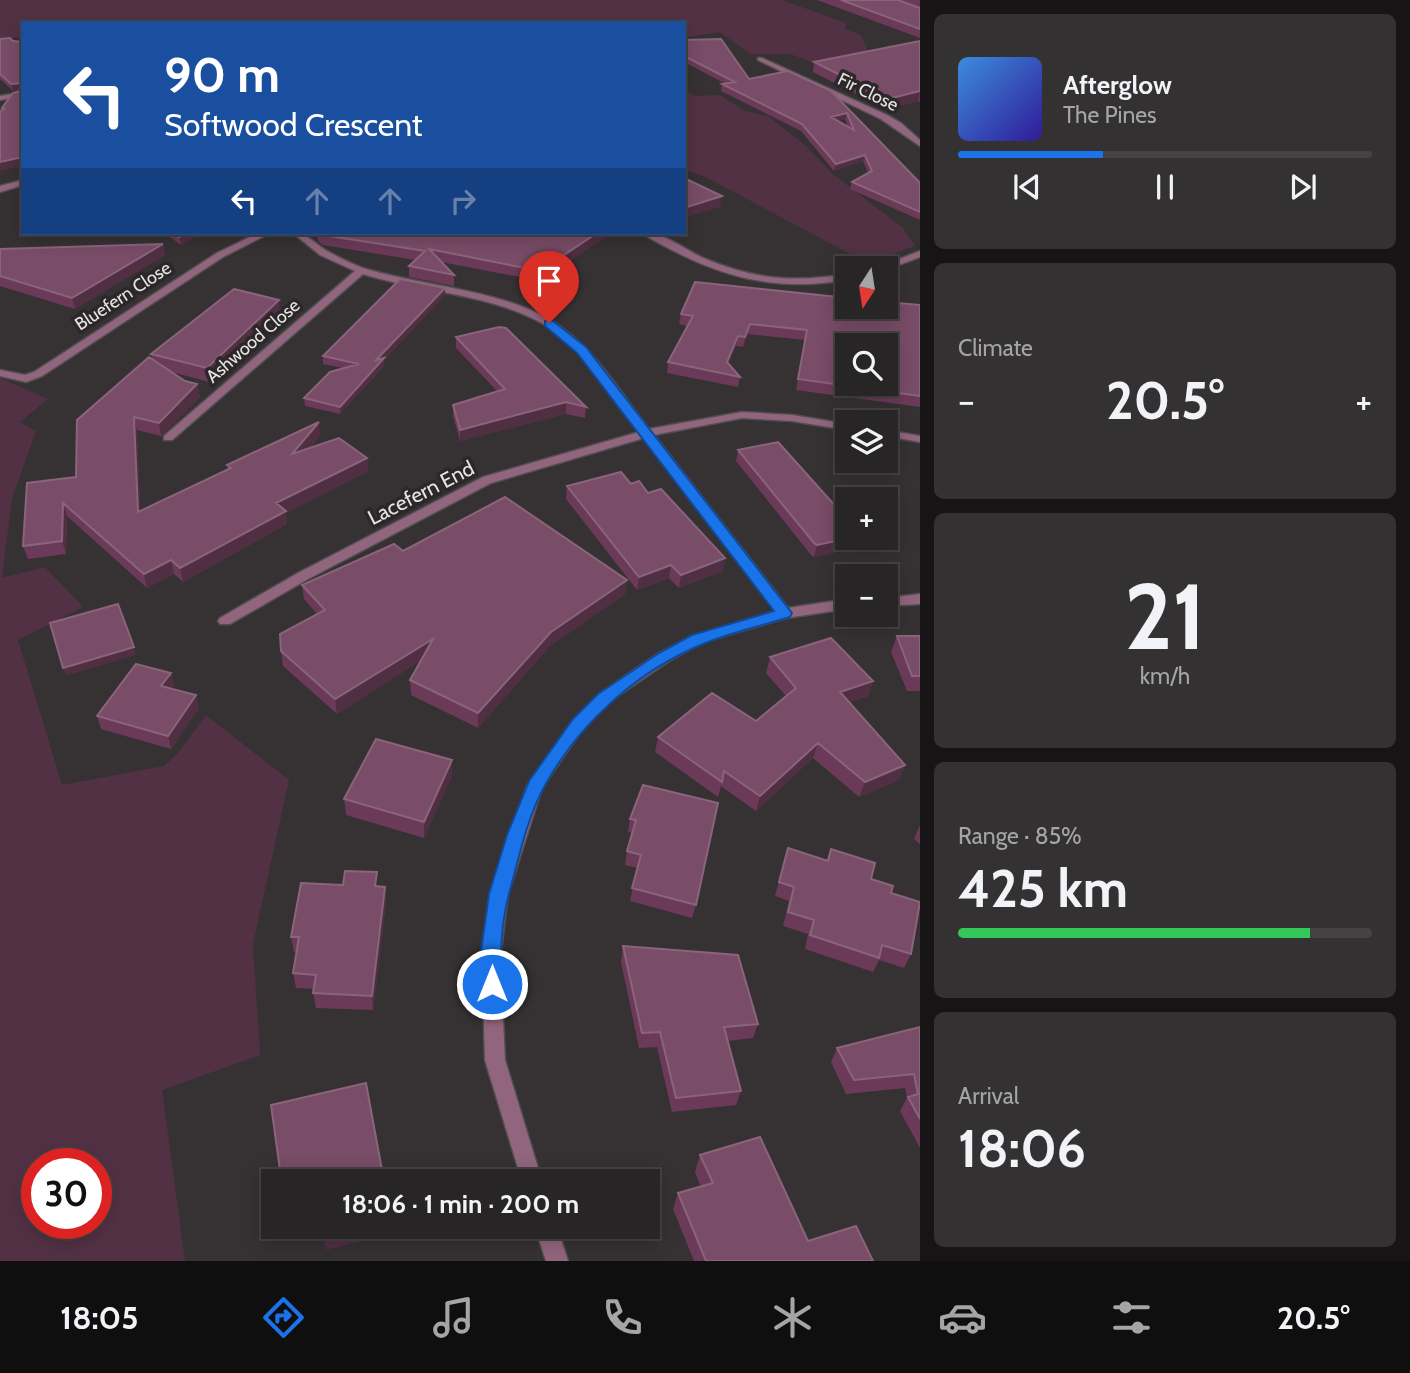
<!DOCTYPE html>
<meta charset="utf-8">
<style>
:root{--surface:#282526;--page:#343132;--text:#f1f3f6;--muted:#a5a5a7;--line:#444243;--accent:#1a73e8}
body{margin:0;font-family:Cabin,sans-serif;background:var(--page);color:var(--text);height:100vh;display:flex;flex-direction:column;font-size:26px;white-space:nowrap}
*{box-sizing:border-box;margin:0}
p{font-size:23px;color:var(--muted)}
.icon{flex:none;width:38px;height:38px;fill:none;stroke:currentColor;stroke-width:2;stroke-linecap:round;stroke-linejoin:round}
.map{position:relative;flex:1;overflow:hidden}
.drawer{display:flex;flex-direction:column;gap:14px;padding:14px;background:#161415;width:490px}
.drawer>*{flex:none}
.hud{position:absolute;left:21px;top:21px;width:665px;height:214px;border-radius:0px;box-shadow:0 4px 18px #0003,0 0 0 2px var(--line);background:#1a4fa0;color:#fff;overflow:hidden}
.needle{width:46px;rotate:192deg}
.fabs{position:absolute;left:835px;top:256px;display:grid;gap:14px}
.fabs a{display:grid;place-items:center;width:63px;height:63px;border-radius:0px;background:var(--surface);box-shadow:0 4px 18px #0003,0 0 0 2px var(--line);font-size:35px}
.speed{position:absolute;left:21px;top:1148px;display:flex;gap:14px;font-size:35px;font-weight:700;text-align:center}
.speed>*{display:grid;place-content:center;width:91px;height:91px;border-radius:50%;background:var(--surface);box-shadow:0 4px 18px #0003,0 0 0 2px var(--line);line-height:1}
.speed .limit{border:10px solid #d22;background:#fff;color:#111}
.pin{position:absolute;display:grid;place-items:center;width:60px;height:60px;color:#fff;margin:-72px -30px;border-radius:50% 50% 50% 0;rotate:-45deg;box-shadow:0 0 7px #0007}
.pin .icon{rotate:45deg}
.me{position:absolute;width:77px;margin:-38px;rotate:0deg;stroke-linejoin:round;filter:drop-shadow(0 0 5px #0008)}
.turn{display:flex;align-items:center;gap:24px;height:147px;padding:0 28px;font-size:32px}
.turn .icon{width:91px;height:91px;stroke-width:2.5}
.turn b{display:block;font-size:49px;line-height:60px}
.lanes{display:flex;align-items:center;height:66px;padding:0 28px;background:#0003;justify-content:center;gap:35px;direction:ltr}
.lanes .off{opacity:.35}
.big{font-size:52px;font-weight:800;line-height:1.1}
.drawer .widget{flex:1;display:flex;flex-direction:column;justify-content:center;gap:10px;min-width:0;padding:0 24px;border-radius:10px;background:var(--page)}
.drawer .dial{align-items:center;gap:0}
.dial b{font-size:91px;line-height:1}
.song{display:flex;align-items:center;gap:21px}
.cover{width:84px;height:84px;border-radius:10px;background:linear-gradient(135deg,hsl(210 70% 55%),hsl(250 70% 35%))}
.played{height:7px;border-radius:4px;background:linear-gradient(90deg,var(--accent) 35%,var(--line) 35%)}
.keys{display:flex;justify-content:space-around;direction:ltr}
.heat{display:flex;justify-content:space-between;align-items:center;font-size:38px;direction:ltr}
.charge{height:10px;border-radius:5px;background:linear-gradient(90deg,#34c759 85%,var(--line) 0)}
.trip{position:absolute;left:261px;top:1169px;width:399px;height:70px;border-radius:0px;background:var(--surface);box-shadow:0 4px 18px #0003,0 0 0 2px var(--line);font-weight:800;line-height:70px;text-align:center}
.tab-bar{display:flex;height:112px;justify-content:space-around;align-items:center;background:#100f0f;color:var(--muted)}
.tab-bar .icon{width:49px;height:49px}
.tab-bar .on{color:var(--accent)}
.tab-bar b{font-size:32px;color:var(--text)}
main{display:flex;flex:1;min-height:0}
.map>svg:first-child{display:block}
.green{fill:#533145;fill-rule:evenodd}
.lines{fill:none;stroke-linecap:round;stroke-linejoin:round}
.minor-casing{stroke:#524e50;stroke-width:3}
.minor{fill:#92657e;fill-rule:evenodd}
.wall{fill:#6b3a58;fill-rule:evenodd}
.shaded-wall{fill:#502f43}
.building{fill:#794c67;stroke:#8a647b;stroke-width:2;fill-rule:evenodd}
.route{fill:#1a73e8;stroke:#114b97;stroke-width:2}
.labels{text-anchor:middle;stroke-width:7;stroke-linejoin:round;paint-order:stroke}
.far-street-label{font-size:18px;fill:#e7e4e6;stroke:#2c2729}
.street-label{font-size:21px;fill:#e7e4e6;stroke:#2c2729}
</style>
<main>
<div class="map">
<svg width="920" height="1261" viewBox="0 0 920 1261">
<rect width="100%" height="100%" fill="#363133"/>
<!-- green -->
<path class="green" d="M 0,0 L 782,0 L 846,23 L 845,29 L 861,35 L 868,51 L 818,64 L 790,54 L 751,54 L 719,32 L 684,38 L 684,23 L 23,23 L 23,37 L 0,39 Z
M 684,90 L 695,96 L 720,95 L 745,111 L 768,116 L 806,146 L 834,175 L 903,228 L 915,246 L 867,263 L 706,177 L 684,170 Z
M 0,378 L 48,399 L 20,422 L 36,431 L 12,498 L 2,578 L 45,567 L 83,607 L 18,640 L 62,785 L 164,766 L 178,753 L 206,715 L 289,780 L 253,944 L 260,1055 L 162,1090 L 185,1261 L 0,1261 ZM 37,1164 L 96,1164 L 96,1223 L 37,1223 Z"/>
<g class="lines">
<!-- minor casing -->
<g class="minor-casing">
<path id="minor" d="M 758,58 L 762,58 L 887,115 L 901,123 L 920,140 L 920,146 L 881,119 L 758,60 Z
M 23,92 L 23,96 L 0,100 L 0,96 Z
M 23,180 L 23,185 L 0,192 L 0,186 Z
M 258,233 L 270,233 L 223,257 L 42,376 L 26,382 L 0,376 L 0,370 L 25,375 L 34,372 L 217,253 Z
M 293,233 C 308,233 316,245 329,252 C 340,258 352,264 363,268 C 423,287 513,290 562,328 C 598,354 622,395 649,429 L 742,412 L 792,415 L 847,424 L 847,430 L 792,421 L 742,418 L 654,435 L 788,608 L 847,599 L 847,609 L 786,618 L 703,642 L 669,661 L 609,702 L 584,727 L 542,788 L 508,894 L 500,958 L 505,1060 L 542,1181 L 522,1181 L 485,1060 L 482,958 L 490,894 L 527,786 L 574,719 L 599,694 L 659,653 L 693,636 L 776,611 L 644,438 L 491,483 L 308,579 L 230,624 L 220,624 L 218,621 L 220,618 L 298,573 L 483,477 L 639,432 C 613,397 588,356 553,330 C 501,294 422,293 363,274 L 172,440 L 164,440 L 164,436 L 355,271 L 320,255 Z
M 643,233 C 664,232 684,249 703,258 C 753,279 793,283 847,274 L 847,280 C 786,290 738,282 682,255 C 669,248 654,242 643,233 Z
M 920,251 L 920,257 L 886,270 L 886,268 L 876,268 Z
M 886,430 L 920,436 L 920,442 L 886,436 Z
M 920,594 L 920,604 L 886,606 L 886,598 Z
M 535,1227 L 557,1227 L 568,1261 L 546,1261 Z"/>
</g>
<!-- minor -->
<use href="#minor" class="minor"/>
</g>
<!-- wall -->
<path class="wall" d="M 817,0 L 920,0 L 920,38 Z
M 0,39 L 13,41 L 13,91 L 0,79 Z
M 684,40 L 749,79 L 831,91 L 920,183 L 920,220 L 850,189 L 852,182 L 868,173 L 863,161 L 834,171 L 801,131 L 721,91 L 722,84 L 726,84 L 684,62 ZM 845,119 L 848,127 L 838,121 Z
M 920,41 L 920,102 L 918,101 L 886,109 L 813,72 L 814,62 Z
M 164,233 L 201,233 L 181,245 Z
M 317,233 L 611,233 L 549,275 L 541,272 L 535,280 L 441,262 L 454,275 L 454,286 L 409,277 L 409,266 L 415,260 L 323,245 L 318,241 Z
M 163,244 L 165,255 L 75,309 L 0,286 L 0,249 Z
M 445,288 L 445,295 L 384,360 L 384,366 L 340,414 L 305,406 L 304,398 L 343,368 L 323,364 L 323,356 Z
M 920,305 L 920,407 L 796,390 L 805,340 L 748,334 L 743,347 L 736,346 L 728,364 L 740,377 L 738,387 L 667,373 L 668,362 L 687,326 L 679,324 L 681,314 Z
M 280,313 L 209,382 L 172,372 L 185,381 L 197,384 L 200,397 L 161,436 L 137,430 L 140,511 L 228,469 L 227,465 L 320,435 L 310,448 L 367,458 L 368,471 L 286,513 L 287,524 L 183,582 L 174,574 L 147,588 L 67,516 L 66,554 L 28,559 L 23,546 L 76,477 L 152,358 L 151,354 Z
M 456,337 L 586,407 L 585,418 L 566,414 L 460,441 L 453,416 L 453,405 L 497,391 L 456,348 Z
M 738,450 L 859,547 L 814,557 L 811,555 L 736,461 Z
M 631,484 L 648,493 L 723,571 L 679,588 L 669,578 L 637,590 L 566,499 L 567,486 Z
M 403,551 L 627,580 L 625,594 L 550,646 L 478,728 L 411,695 L 410,680 L 420,661 L 337,714 L 283,666 L 281,651 L 317,614 L 304,599 L 302,585 Z
M 897,636 L 920,636 L 920,691 L 907,691 L 891,652 Z
M 770,657 L 873,681 L 868,696 L 849,702 L 905,765 L 899,780 L 859,797 L 813,758 L 756,811 L 721,786 L 718,797 L 655,752 L 658,737 L 756,721 L 786,696 L 766,673 Z
M 171,673 L 174,686 L 172,689 L 199,708 L 171,749 L 101,729 L 97,716 Z
M 452,776 L 424,838 L 346,815 L 344,799 Z
M 643,785 L 696,905 L 692,918 L 630,901 L 637,868 L 625,865 L 627,851 L 632,833 L 628,832 L 630,819 Z
M 920,825 L 920,844 L 914,839 Z
M 788,848 L 826,861 L 831,849 L 891,893 L 911,954 L 904,968 L 879,960 L 873,972 L 805,949 L 808,934 L 783,926 L 789,901 L 775,896 Z
M 378,886 L 385,887 L 386,902 L 373,1010 L 316,1008 L 313,993 L 314,989 L 296,988 L 293,973 L 297,952 L 294,952 L 291,937 Z
M 623,946 L 758,1024 L 753,1038 L 728,1041 L 741,1091 L 736,1105 L 672,1112 L 657,1047 L 639,1048 L 621,962 Z
M 920,1027 L 920,1148 L 900,1111 L 907,1098 L 905,1088 L 846,1094 L 831,1062 L 837,1048 Z
M 700,1155 L 808,1241 L 873,1261 L 694,1261 L 673,1209 L 678,1193 L 701,1187 L 695,1172 Z"/>
<!-- shaded-wall -->
<path class="shaded-wall" d="M 23,83 L 23,90 L 13,91 L 11,84 Z
M 920,91 L 918,101 L 886,109 L 888,99 Z
M 847,113 L 845,119 L 830,123 L 831,117 Z
M 865,155 L 863,161 L 834,171 L 836,164 Z
M 23,157 L 23,166 L 0,171 L 0,162 Z
M 722,196 L 720,207 L 684,218 L 684,208 Z
M 186,233 L 201,233 L 181,245 L 179,237 Z
M 597,233 L 611,233 L 549,275 L 549,265 Z
M 163,244 L 165,255 L 75,309 L 72,298 Z
M 541,262 L 541,272 L 535,280 L 535,270 Z
M 445,288 L 445,295 L 384,360 L 384,366 L 340,414 L 340,407 L 376,360 Z
M 279,300 L 280,313 L 209,382 L 207,368 Z
M 750,324 L 748,334 L 743,347 L 745,337 Z
M 738,336 L 736,346 L 725,373 L 727,362 Z
M 197,384 L 200,397 L 161,436 L 159,423 Z
M 566,402 L 566,414 L 460,441 L 460,430 Z
M 134,417 L 137,430 L 141,526 L 138,512 Z
M 319,422 L 320,435 L 294,467 L 292,454 Z
M 367,458 L 368,471 L 286,513 L 287,524 L 183,582 L 180,568 L 276,503 Z
M 63,503 L 67,516 L 66,554 L 62,541 Z
M 855,537 L 862,537 L 859,547 L 814,557 L 817,545 Z
M 725,558 L 723,571 L 679,588 L 681,575 Z
M 171,560 L 174,574 L 147,588 L 144,574 Z
M 671,565 L 669,578 L 637,590 L 639,577 Z
M 627,580 L 625,594 L 550,646 L 478,728 L 478,713 L 551,632 Z
M 433,639 L 433,653 L 337,714 L 335,699 Z
M 134,647 L 136,655 L 66,676 L 63,668 Z
M 171,673 L 174,686 L 165,699 L 161,686 Z
M 873,681 L 868,696 L 835,707 L 840,692 Z
M 196,695 L 199,708 L 171,749 L 168,736 Z
M 818,743 L 813,758 L 756,811 L 760,796 Z
M 452,760 L 452,776 L 424,838 L 424,822 Z
M 905,765 L 899,780 L 859,797 L 865,782 Z
M 385,887 L 386,902 L 373,1010 L 372,996 Z
M 273,1217 L 273,1227 L 289,1227 L 273,1230 L 270,1218 Z
M 367,1227 L 392,1227 L 393,1233 L 326,1250 L 323,1238 Z"/>
<!-- building -->
<path class="building" d="M 841,0 L 898,0 L 920,8 L 920,29 Z
M 10,38 L 13,41 L 23,42 L 23,83 L 11,84 L 0,74 L 0,39 Z
M 721,39 L 749,79 L 788,71 L 831,91 L 920,183 L 920,212 L 852,182 L 872,171 L 865,155 L 836,164 L 802,124 L 722,84 L 735,82 L 684,56 L 684,40 ZM 847,113 L 854,130 L 831,117 Z
M 920,41 L 920,91 L 888,99 L 814,62 Z
M 23,90 L 23,157 L 0,162 L 0,111 L 4,109 L 2,108 L 13,93 Z
M 684,178 L 722,196 L 684,208 Z
M 174,233 L 186,233 L 179,237 Z
M 320,233 L 597,233 L 549,265 L 541,262 L 535,270 L 429,249 L 454,275 L 409,266 L 425,251 L 323,235 Z
M 163,244 L 72,298 L 0,276 L 0,249 Z
M 400,279 L 445,288 L 376,360 L 384,358 L 340,407 L 304,398 L 330,372 L 359,364 L 323,356 Z
M 695,282 L 847,298 L 847,306 L 886,306 L 886,302 L 920,305 L 920,396 L 798,379 L 807,330 L 750,324 L 745,337 L 738,336 L 727,362 L 740,377 L 668,362 L 693,316 L 681,314 ZM 847,345 L 886,345 L 886,383 L 847,383 Z
M 234,289 L 279,300 L 207,368 L 151,354 Z
M 499,327 L 506,328 L 586,407 L 566,402 L 460,430 L 453,405 L 505,389 L 456,337 Z
M 149,357 L 185,381 L 197,384 L 159,423 L 134,417 L 138,512 L 231,468 L 227,465 L 319,422 L 292,454 L 339,438 L 367,458 L 276,503 L 286,511 L 180,568 L 171,560 L 144,574 L 63,503 L 62,541 L 23,546 L 27,483 L 76,477 L 77,420 Z
M 778,442 L 847,519 L 847,537 L 855,537 L 817,545 L 814,543 L 738,450 Z
M 621,472 L 631,484 L 639,481 L 648,493 L 661,489 L 725,558 L 681,575 L 671,565 L 639,577 L 567,486 Z
M 505,497 L 627,580 L 551,632 L 478,713 L 410,680 L 433,639 L 335,699 L 281,651 L 280,634 L 325,610 L 302,585 L 394,544 L 403,551 Z
M 118,604 L 134,647 L 63,668 L 50,623 Z
M 897,636 L 920,636 L 920,676 L 912,676 Z
M 831,638 L 873,681 L 840,692 L 905,765 L 865,782 L 818,743 L 760,796 L 724,771 L 722,782 L 658,737 L 712,693 L 756,721 L 796,688 L 770,657 Z
M 136,664 L 171,673 L 161,686 L 196,695 L 168,736 L 97,716 Z
M 376,739 L 452,760 L 424,822 L 344,799 Z
M 643,785 L 718,803 L 696,905 L 632,888 L 641,855 L 627,851 L 636,820 L 630,819 Z
M 788,848 L 828,861 L 831,849 L 875,863 L 871,879 L 893,886 L 891,893 L 920,902 L 911,954 L 882,945 L 879,958 L 810,935 L 814,920 L 788,912 L 794,887 L 779,882 Z
M 345,871 L 377,872 L 375,886 L 385,887 L 372,996 L 313,993 L 316,975 L 293,973 L 299,937 L 291,937 L 301,883 L 343,885 Z
M 623,946 L 738,955 L 758,1024 L 724,1027 L 741,1091 L 676,1098 L 660,1032 L 642,1033 Z
M 920,1027 L 920,1119 L 908,1097 L 918,1094 L 914,1074 L 854,1080 L 837,1048 Z
M 366,1083 L 384,1181 L 273,1181 L 273,1217 L 270,1218 L 264,1174 L 280,1170 L 271,1105 Z
M 760,1137 L 808,1241 L 856,1226 L 873,1261 L 706,1261 L 678,1193 L 713,1183 L 700,1155 Z
M 322,1227 L 367,1227 L 323,1238 Z"/>
<!-- route -->
<path class="route" d="M 545,321 L 553,321 L 586,347 L 792,613 L 790,617 C 762,626 731,632 703,644 C 637,671 577,725 543,789 C 527,819 519,857 510,890 C 504,911 501,937 501,959 C 501,970 504,980 499,990 L 492,993 L 484,990 L 481,984 L 480,958 L 489,894 L 507,835 L 529,781 L 573,719 L 598,694 L 659,653 L 692,635 L 774,611 L 577,353 L 545,326 Z"/>
<g class="labels">
<!-- far-street labels -->
<g class="far-street-label">
<text transform="translate(868 92) rotate(26)" y="6">Fir Close</text>
<text transform="translate(123 296) rotate(-33)" y="6">Bluefern Close</text>
<text transform="translate(253 341) rotate(-41)" y="6">Ashwood Close</text>
</g>
<!-- street labels -->
<g class="street-label">
<text transform="translate(421 493) rotate(-27)" y="7">Lacefern End</text>
</g>
</g>
</svg>
<div class="fabs">
<a><svg class="needle" viewBox="-14 -14 28 28"><path d="M0-13l5 13h-10z" fill="#e53935"/><path d="M0 13l5-13h-10z" fill="#a5a5a7"/></svg></a>
<a><svg class="icon" aria-label="search" viewBox="0 0 24 24"><circle cx="10" cy="10" r="6"/><path d="M15 15l6 6"/></svg></a>
<a><svg class="icon" aria-label="layers" viewBox="0 0 24 24"><path d="M12 4l9 5-9 5-9-5zM3 14l9 5 9-5"/></svg></a>
<a>+</a>
<a>−</a>
</div>
<div class="speed"><div class="limit">30</div></div>
<div class="pin" style="left:549px;top:323px;background:#d93025"><svg class="icon" aria-label="arrive" viewBox="0 0 24 24"><path d="M6 21V4h12l-3 4 3 4H6"/></svg></div>
<svg class="me" style="left:492px;top:984px" viewBox="-20 -20 40 40"><circle r="17" fill="#1a73e8" stroke="#fff" stroke-width="3"/><path d="M0-11L8 9 0 5-8 9z" fill="#fff"/></svg>
<div class="trip">18:06 · 1 min · 200 m</div>
<div class="hud">
<div class="turn"><svg class="icon" aria-label="left" viewBox="0 0 24 24"><path d="M17 20v-9H6M10 6l-5 5 5 5"/></svg><div><b>90 m</b>Softwood Crescent</div></div>
<div class="lanes"><svg class="icon" aria-label="left" viewBox="0 0 24 24"><path d="M17 20v-9H6M10 6l-5 5 5 5"/></svg><svg class="icon off" aria-label="ahead" viewBox="0 0 24 24"><path d="M12 20V5M6 11l6-6 6 6"/></svg><svg class="icon off" aria-label="ahead" viewBox="0 0 24 24"><path d="M12 20V5M6 11l6-6 6 6"/></svg><svg class="icon off" aria-label="right" viewBox="0 0 24 24"><path d="M7 20v-9h11M14 6l5 5-5 5"/></svg></div>
</div>
</div>
<section class="drawer">
<div class="widget">
<div class="song"><i class="cover"></i><div><b>Afterglow</b><p>The Pines</p></div></div>
<div class="played"></div>
<div class="keys"><svg class="icon" aria-label="previous" viewBox="0 0 24 24"><path d="M18 5L8 12l10 7zM5 5v14"/></svg><svg class="icon" aria-label="pause" viewBox="0 0 24 24"><path d="M8 5v14M16 5v14"/></svg><svg class="icon" aria-label="next" viewBox="0 0 24 24"><path d="M6 5l10 7-10 7zM19 5v14"/></svg></div>
</div>
<div class="widget"><p>Climate</p>
<div class="heat"><a>−</a><b class="big">20.5°</b><a>+</a></div>
</div>
<div class="widget dial"><b>21</b><p>km/h</p></div>
<div class="widget"><p>Range · 85%</p><b class="big">425 km</b><div class="charge"></div></div>
<div class="widget"><p>Arrival</p><b class="big">18:06</b></div>
</section>
</main>
<nav class="tab-bar">
<b>18:05</b>
<svg class="icon on" aria-label="directions" viewBox="0 0 24 24"><path d="M12 3l9 9-9 9-9-9zM9 14v-3h6M13 9l2 2-2 2"/></svg>
<svg class="icon" aria-label="music" viewBox="0 0 24 24"><path d="M9 18V5l10-2v13"/><circle cx="6" cy="18" r="3"/><circle cx="16" cy="16" r="3"/></svg>
<svg class="icon" aria-label="phone" viewBox="0 0 24 24"><path d="M5 4h4l2 5-3 2q2 4 5 5l2-3 5 2v4C11 20 4 13 5 4z"/></svg>
<svg class="icon" aria-label="climate" viewBox="0 0 24 24"><path d="M12 3v18M4 7l16 10M4 17L20 7"/></svg>
<svg class="icon" aria-label="car" viewBox="0 0 24 24"><path d="M5 17H2v-5l4-1 3-4h7l3 4 3 1v5h-3M9 17h6M6 11h13"/><circle cx="7" cy="17" r="2"/><circle cx="17" cy="17" r="2"/></svg>
<svg class="icon" aria-label="filters" viewBox="0 0 24 24"><path d="M4 7h16M4 17h16"/><circle cx="9" cy="7" r="2"/><circle cx="15" cy="17" r="2"/></svg>
<b>20.5°</b>
</nav>
